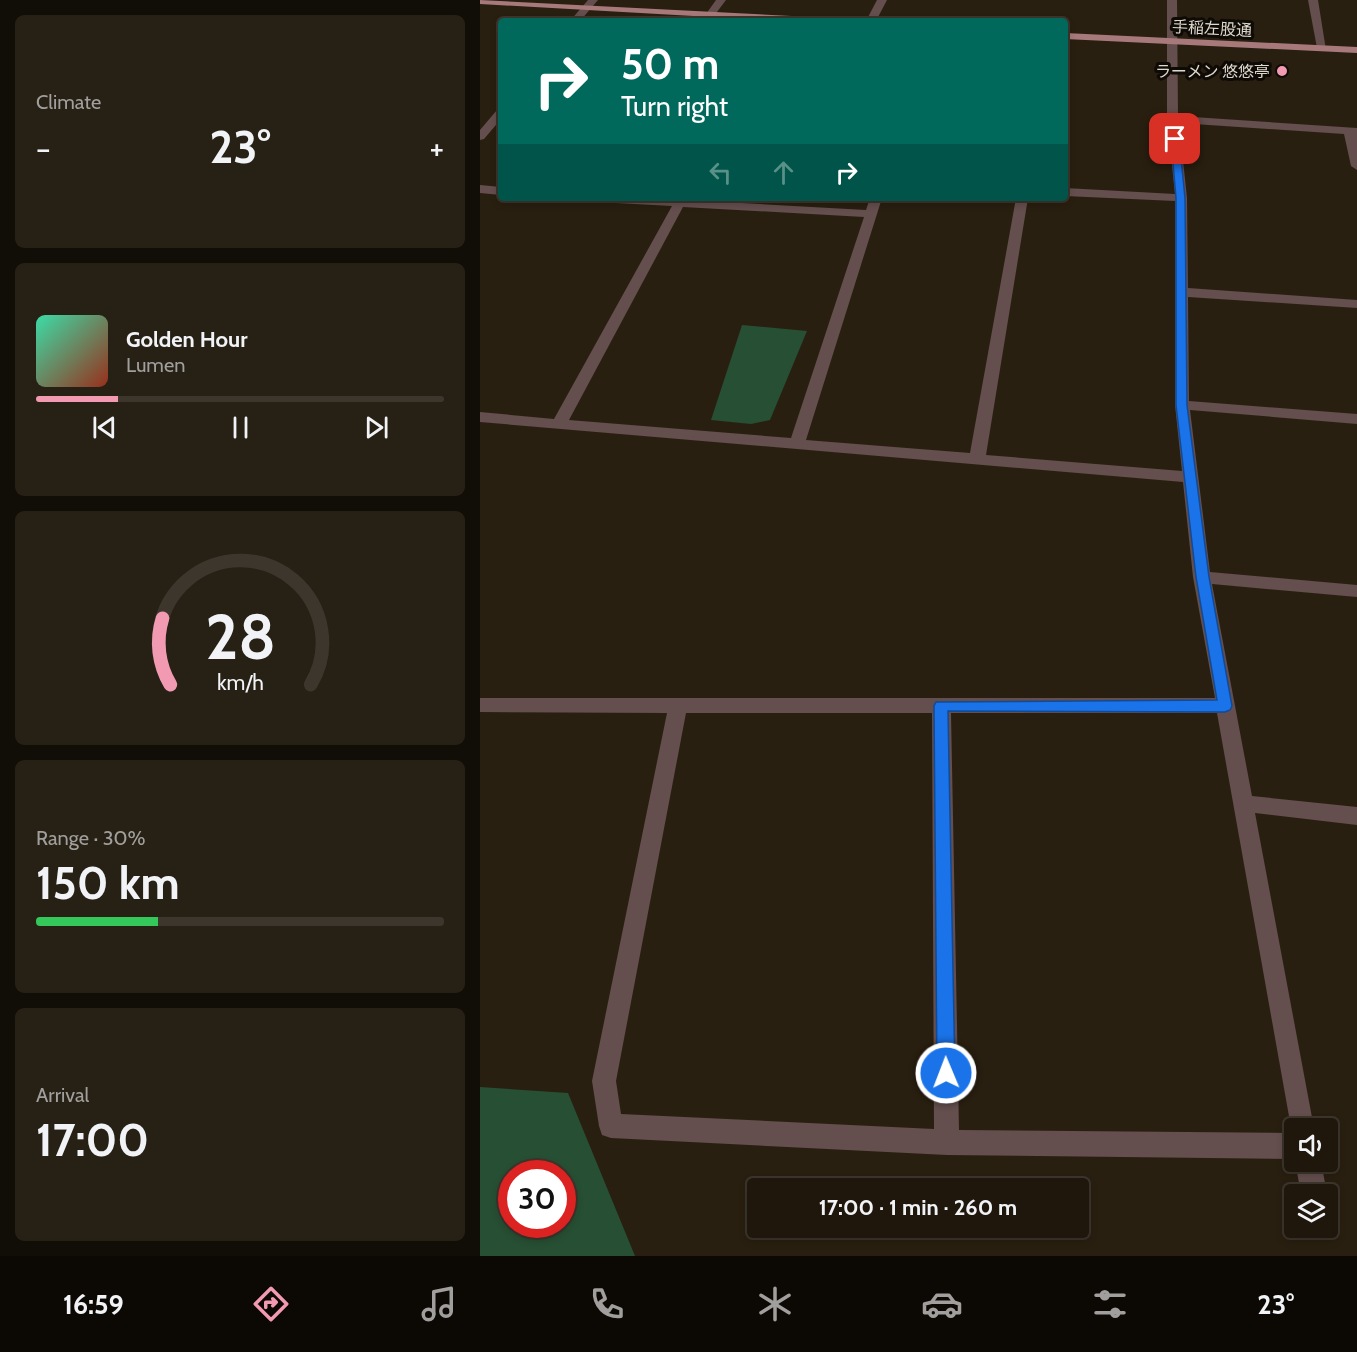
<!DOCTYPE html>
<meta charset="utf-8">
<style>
:root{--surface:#1f170c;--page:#272015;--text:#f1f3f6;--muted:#a19f9d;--line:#3c362d;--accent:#f19ab1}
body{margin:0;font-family:Cabin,"Noto Sans JP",sans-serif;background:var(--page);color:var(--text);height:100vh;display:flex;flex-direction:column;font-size:22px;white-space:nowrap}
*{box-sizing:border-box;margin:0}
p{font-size:20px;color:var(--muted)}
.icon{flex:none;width:33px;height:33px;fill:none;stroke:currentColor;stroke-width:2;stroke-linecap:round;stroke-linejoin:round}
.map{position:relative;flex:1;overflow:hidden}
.drawer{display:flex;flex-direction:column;gap:15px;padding:15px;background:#110d07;width:480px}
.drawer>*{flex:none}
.guide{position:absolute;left:18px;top:18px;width:570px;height:183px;border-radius:6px;box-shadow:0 3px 9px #0003,0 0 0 2px var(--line);background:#00695c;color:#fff;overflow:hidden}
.fabs{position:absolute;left:804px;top:1118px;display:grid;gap:12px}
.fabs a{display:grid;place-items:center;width:54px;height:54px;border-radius:6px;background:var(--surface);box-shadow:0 3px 9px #0003,0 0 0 2px var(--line);font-size:30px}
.speed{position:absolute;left:18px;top:1160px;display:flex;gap:12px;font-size:30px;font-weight:700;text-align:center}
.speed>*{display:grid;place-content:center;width:78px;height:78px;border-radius:50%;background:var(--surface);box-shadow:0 3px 9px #0003,0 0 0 2px var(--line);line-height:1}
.speed .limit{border:9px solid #d22;background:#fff;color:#111}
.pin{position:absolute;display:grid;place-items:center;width:51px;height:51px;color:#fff;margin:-26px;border-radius:12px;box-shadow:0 3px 9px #0006}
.me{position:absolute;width:66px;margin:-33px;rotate:359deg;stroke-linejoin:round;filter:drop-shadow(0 0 4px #0008)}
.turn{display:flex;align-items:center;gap:21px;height:126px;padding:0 24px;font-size:27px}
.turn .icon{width:78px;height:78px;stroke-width:2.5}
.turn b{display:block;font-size:42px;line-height:51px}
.lanes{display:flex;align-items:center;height:57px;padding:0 24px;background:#0003;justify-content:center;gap:30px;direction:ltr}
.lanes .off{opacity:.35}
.big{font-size:45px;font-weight:700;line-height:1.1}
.drawer .widget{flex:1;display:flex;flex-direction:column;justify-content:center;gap:9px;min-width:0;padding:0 21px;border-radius:9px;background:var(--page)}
.drawer .dial{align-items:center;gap:0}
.dial svg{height:156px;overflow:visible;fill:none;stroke:var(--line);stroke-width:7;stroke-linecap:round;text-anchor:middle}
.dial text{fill:var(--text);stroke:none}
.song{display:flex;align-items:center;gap:18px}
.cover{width:72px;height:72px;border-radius:9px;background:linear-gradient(135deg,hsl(160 70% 55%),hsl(10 70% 35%))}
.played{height:6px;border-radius:3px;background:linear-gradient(90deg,var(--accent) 20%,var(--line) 20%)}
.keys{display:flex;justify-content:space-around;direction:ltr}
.heat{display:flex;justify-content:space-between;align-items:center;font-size:33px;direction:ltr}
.charge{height:9px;border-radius:4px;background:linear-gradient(90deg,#34c759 30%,var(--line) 0)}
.trip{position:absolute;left:267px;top:1178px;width:342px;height:60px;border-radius:6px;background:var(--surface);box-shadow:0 3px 9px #0003,0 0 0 2px var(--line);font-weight:700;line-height:60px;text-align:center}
.menu{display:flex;height:96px;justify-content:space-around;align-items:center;background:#0c0905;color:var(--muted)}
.menu .icon{width:42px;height:42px}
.menu .selected{color:var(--accent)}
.menu b{font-size:27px;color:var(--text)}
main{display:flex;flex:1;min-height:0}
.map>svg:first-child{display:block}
.green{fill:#274f33;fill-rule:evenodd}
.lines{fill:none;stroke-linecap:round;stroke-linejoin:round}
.minor{fill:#644e4e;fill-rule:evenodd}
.major{fill:#a7797b;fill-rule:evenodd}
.route{fill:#1a73e8;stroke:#114b97;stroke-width:1.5}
.poi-dot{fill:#f19ab1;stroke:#0e0a05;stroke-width:2}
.labels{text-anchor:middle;stroke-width:6;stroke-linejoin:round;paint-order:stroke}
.far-street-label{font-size:16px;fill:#ded8cd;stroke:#0e0a05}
.far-poi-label{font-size:16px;fill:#ded8cd;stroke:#0e0a05;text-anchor:end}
</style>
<main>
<section class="drawer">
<div class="widget"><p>Climate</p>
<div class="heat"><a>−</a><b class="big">23°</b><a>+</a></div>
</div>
<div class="widget">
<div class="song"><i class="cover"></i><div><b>Golden Hour</b><p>Lumen</p></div></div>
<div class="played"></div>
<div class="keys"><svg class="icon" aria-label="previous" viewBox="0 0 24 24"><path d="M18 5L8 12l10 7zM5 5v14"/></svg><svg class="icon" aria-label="pause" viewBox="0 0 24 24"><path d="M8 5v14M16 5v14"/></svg><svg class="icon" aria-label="next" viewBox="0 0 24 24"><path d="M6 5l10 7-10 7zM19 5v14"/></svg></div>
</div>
<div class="widget dial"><svg viewBox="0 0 100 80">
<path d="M14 69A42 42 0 1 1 86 69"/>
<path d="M14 69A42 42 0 0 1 10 35" stroke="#f19ab1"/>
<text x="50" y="56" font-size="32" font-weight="700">28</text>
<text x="50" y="72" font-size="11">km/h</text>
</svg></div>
<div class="widget"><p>Range · 30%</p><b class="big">150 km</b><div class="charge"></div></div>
<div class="widget"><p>Arrival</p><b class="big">17:00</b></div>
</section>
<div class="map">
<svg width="877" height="1256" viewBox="0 0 877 1256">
<rect width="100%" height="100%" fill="#291f10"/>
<!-- green -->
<path class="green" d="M 262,325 L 327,331 L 290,420 L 271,424 L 231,420 Z
M 0,1087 L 88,1093 L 155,1256 L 0,1256 ZM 32,1173 L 82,1173 L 82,1224 L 32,1224 Z"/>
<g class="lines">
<!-- minor -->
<path class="minor" d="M 108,0 L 118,0 L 100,21 L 90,21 Z
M 236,0 L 246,0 L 234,16 L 228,16 L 226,14 Z
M 397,0 L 407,0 L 396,21 L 386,21 Z
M 687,0 L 697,0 L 698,116 L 877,128 L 877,170 L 871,166 L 864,134 L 699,123 L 707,198 L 708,288 L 877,300 L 877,308 L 708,297 L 709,401 L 877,414 L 877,424 L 710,410 L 730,572 L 877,585 L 877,597 L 732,584 L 772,796 L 877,807 L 877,825 L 775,813 L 834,1128 L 814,1128 L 814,1159 L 467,1155 L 131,1138 L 122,1135 L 119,1126 L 112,1081 L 187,713 L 0,712 L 0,698 L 735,698 L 713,577 L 703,482 L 0,422 L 0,412 L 74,419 L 192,206 L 117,202 L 111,198 L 208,198 L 207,200 L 386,210 L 390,198 L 402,198 L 326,440 L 490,453 L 536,198 L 548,198 L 506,455 L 702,471 L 695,405 L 695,201 L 585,196 L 585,188 L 695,194 L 687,119 ZM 203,207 L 384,217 L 311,438 L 89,420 ZM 206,713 L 452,713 L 454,1129 L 141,1114 L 136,1081 ZM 471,713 L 737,713 L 812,1133 L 479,1130 Z
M 828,0 L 838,0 L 846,50 L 837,48 Z
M 21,109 L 21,119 L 4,139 L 0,140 L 0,130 L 17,110 Z
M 0,185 L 21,187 L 21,195 L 0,193 Z
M 815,1161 L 841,1161 L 847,1194 L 821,1194 Z"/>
<!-- major -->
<path class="major" d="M 0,0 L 351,18 L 356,21 L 300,21 L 0,4 Z
M 585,33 L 877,47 L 877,53 L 585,39 Z"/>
</g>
<!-- route -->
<path class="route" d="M 695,136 L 699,139 L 705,198 L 707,405 L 729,577 L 752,706 L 750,710 L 745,712 L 468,711 L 475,1073 L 473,1080 L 466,1082 L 460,1080 L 457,1073 L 454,706 L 456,702 L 737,700 L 716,577 L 696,405 L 696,198 L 691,139 Z"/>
<!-- markers -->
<circle class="poi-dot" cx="802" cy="71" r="6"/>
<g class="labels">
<!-- far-street labels -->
<g class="far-street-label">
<text transform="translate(732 28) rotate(3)" y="6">手稲左股通</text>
</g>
<!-- far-poi labels -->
<g class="far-poi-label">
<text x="790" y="77">ラーメン 悠悠亭</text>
</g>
</g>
</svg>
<div class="fabs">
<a><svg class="icon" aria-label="sound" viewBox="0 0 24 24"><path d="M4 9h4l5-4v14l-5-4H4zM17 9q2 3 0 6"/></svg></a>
<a><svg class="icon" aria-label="layers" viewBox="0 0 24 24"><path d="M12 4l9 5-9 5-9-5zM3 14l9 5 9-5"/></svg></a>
</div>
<div class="speed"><div class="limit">30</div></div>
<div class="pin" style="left:695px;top:139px;background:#d93025"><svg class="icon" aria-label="arrive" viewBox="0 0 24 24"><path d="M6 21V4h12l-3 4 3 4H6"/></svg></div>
<svg class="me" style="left:466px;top:1073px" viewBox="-20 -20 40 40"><circle r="17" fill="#1a73e8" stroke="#fff" stroke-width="3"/><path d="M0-11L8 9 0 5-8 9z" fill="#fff"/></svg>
<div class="trip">17:00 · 1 min · 260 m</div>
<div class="guide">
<div class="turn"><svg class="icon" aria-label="right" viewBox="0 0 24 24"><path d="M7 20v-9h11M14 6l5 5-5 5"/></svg><div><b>50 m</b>Turn right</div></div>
<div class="lanes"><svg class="icon off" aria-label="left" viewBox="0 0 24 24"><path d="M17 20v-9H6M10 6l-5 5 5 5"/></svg><svg class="icon off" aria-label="ahead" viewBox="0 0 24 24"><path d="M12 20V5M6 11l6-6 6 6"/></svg><svg class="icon" aria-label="right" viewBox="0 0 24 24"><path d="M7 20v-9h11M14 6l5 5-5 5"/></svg></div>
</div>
</div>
</main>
<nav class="menu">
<b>16:59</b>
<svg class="icon selected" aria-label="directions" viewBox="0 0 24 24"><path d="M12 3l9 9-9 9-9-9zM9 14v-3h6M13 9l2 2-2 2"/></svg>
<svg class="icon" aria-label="music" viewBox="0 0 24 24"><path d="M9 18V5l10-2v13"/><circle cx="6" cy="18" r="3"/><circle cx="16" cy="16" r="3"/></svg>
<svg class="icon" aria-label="phone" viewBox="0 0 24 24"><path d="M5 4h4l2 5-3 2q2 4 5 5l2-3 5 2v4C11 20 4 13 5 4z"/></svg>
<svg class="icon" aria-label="climate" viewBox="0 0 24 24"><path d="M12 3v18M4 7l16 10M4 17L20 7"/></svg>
<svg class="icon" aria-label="car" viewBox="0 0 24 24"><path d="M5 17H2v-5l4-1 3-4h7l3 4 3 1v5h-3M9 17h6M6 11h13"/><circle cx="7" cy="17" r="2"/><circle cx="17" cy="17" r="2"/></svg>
<svg class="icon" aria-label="filters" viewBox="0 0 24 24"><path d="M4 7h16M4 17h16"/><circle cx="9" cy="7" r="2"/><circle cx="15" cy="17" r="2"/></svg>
<b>23°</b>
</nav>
